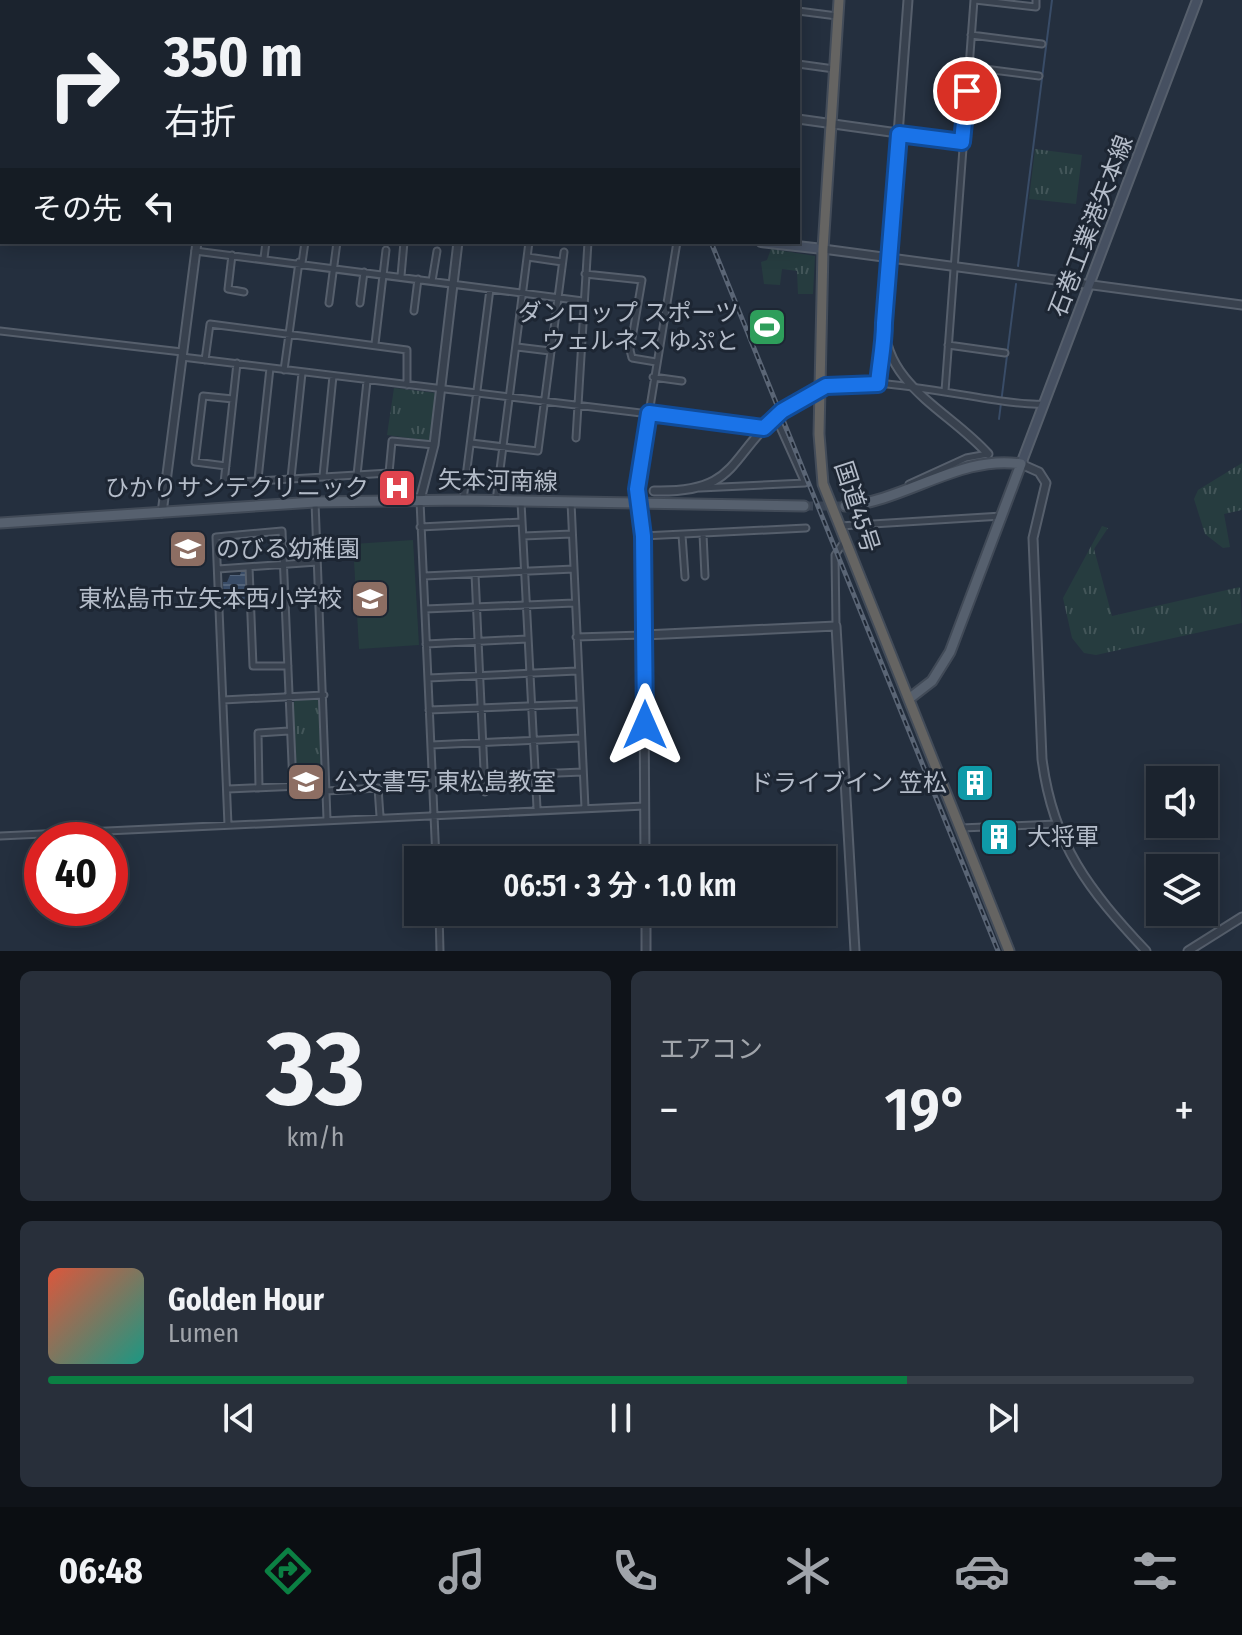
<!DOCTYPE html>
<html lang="ja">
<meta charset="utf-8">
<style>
:root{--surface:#1b232e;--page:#282f3a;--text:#f1f3f6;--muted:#a0a4aa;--line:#39404a;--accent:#0b8043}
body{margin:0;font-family:"Fira Sans Condensed","Noto Sans JP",sans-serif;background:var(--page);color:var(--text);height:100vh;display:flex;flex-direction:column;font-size:30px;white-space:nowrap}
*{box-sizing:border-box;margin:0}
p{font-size:26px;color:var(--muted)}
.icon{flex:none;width:44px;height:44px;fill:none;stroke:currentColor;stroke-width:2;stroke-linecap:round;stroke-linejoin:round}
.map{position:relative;height:951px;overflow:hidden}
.sheet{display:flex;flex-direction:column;gap:20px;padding:20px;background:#0f1319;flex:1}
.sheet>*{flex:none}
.guide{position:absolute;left:0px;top:0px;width:800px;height:244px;box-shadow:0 4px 20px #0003,0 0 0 2px var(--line);background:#1b232e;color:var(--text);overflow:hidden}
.fabs{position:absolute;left:1146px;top:766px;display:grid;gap:16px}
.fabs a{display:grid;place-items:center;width:72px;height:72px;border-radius:0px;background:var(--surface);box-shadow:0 4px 20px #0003,0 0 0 2px var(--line);font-size:40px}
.speed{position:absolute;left:24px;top:822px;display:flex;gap:16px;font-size:40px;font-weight:700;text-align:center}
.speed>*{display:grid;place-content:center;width:104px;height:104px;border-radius:50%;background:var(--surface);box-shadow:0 4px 20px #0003,0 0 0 2px var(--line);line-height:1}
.speed .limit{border:12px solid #d22;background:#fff;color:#111}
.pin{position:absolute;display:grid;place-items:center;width:68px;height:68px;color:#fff;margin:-34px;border:4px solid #fff;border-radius:50%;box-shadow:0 2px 8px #0007}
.me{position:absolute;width:88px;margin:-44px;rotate:0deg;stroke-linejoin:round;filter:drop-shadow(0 0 6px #0008)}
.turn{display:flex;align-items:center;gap:28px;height:168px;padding:0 32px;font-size:36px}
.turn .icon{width:104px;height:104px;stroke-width:2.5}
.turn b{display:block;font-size:56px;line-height:68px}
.then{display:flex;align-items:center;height:76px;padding:0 32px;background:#0003;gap:16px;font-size:30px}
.big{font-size:60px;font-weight:600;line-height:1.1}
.sheet .widget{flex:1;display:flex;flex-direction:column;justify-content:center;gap:12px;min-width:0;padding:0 28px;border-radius:12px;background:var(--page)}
.sheet .dial{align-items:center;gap:0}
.dial b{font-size:104px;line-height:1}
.song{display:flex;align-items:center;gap:24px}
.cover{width:96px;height:96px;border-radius:12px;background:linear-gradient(135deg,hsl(10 70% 55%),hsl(170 70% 35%))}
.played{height:8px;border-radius:4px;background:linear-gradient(90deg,var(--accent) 75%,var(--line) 75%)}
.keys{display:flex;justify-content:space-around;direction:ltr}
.heat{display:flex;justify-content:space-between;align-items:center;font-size:44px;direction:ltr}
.sheet .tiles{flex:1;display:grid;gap:20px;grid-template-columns:1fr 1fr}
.widget:last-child{grid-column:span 2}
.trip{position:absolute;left:404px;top:846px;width:432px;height:80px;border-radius:0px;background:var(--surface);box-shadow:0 4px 20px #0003,0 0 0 2px var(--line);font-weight:600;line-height:80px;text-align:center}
.dock{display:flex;height:128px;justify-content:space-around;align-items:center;background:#0b0e12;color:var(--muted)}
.dock .icon{width:56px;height:56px}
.dock .selected{color:var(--accent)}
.dock b{font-size:36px;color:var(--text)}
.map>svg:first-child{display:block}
.grass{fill:url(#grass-tufts)}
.pitch{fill:#263c3f}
.water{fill:url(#water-rules)}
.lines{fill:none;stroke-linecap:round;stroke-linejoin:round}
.stream{stroke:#394c67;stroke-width:2}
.primary-tunnel{stroke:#3a4453;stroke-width:9;stroke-dasharray:9 4.5;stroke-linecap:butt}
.minor-casing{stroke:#565f6c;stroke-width:9}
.tertiary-casing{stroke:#565f6c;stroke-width:11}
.secondary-casing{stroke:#565f6c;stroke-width:12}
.primary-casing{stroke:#414a57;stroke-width:13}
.trunk-casing{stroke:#434c59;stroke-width:13}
.minor{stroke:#38414e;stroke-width:5}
.tertiary{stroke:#38414e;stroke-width:7}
.secondary{stroke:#465061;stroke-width:8}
.primary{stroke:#56606e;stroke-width:9}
.trunk{stroke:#656462;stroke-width:9}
.rail-casing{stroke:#5a6575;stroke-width:5}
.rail{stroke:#1d2633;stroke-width:2;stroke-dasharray:6;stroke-linecap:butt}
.route-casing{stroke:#114b97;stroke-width:20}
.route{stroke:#1a73e8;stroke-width:14}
.labels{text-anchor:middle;stroke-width:6;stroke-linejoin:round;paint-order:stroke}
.street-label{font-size:24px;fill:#b4bcc9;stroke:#1d2633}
.poi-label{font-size:24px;fill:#b4bcc9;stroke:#1d2633;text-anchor:end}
</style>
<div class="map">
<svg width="1242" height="951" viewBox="0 0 1242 951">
<defs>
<pattern id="grass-tufts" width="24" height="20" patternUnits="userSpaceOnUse" patternTransform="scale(2)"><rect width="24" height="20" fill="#263c3f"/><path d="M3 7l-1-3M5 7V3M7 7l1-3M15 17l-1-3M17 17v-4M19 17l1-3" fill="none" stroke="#435659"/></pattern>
<pattern id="water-rules" width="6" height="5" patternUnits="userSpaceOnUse" patternTransform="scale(2)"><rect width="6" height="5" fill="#394c67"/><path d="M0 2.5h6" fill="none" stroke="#53647b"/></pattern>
</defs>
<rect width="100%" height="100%" fill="#242f3e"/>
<!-- grass -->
<path class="grass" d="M 1035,149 L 1082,155 L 1076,204 L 1029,199 Z
M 771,249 L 815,256 L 813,294 L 798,294 L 797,271 L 782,269 L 780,285 L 764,284 L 761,262 L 767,260 Z
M 394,388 L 436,393 L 430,441 L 387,435 Z
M 1242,463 L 1242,510 L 1224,514 L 1230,547 L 1223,548 L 1205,534 L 1194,499 L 1198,490 Z
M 1102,526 L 1108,528 L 1094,549 L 1112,616 L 1240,587 L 1242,623 L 1096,655 L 1084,653 L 1072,638 L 1063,598 Z
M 316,699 L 320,702 L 323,766 L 295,769 L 292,704 L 295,701 Z"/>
<!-- pitch -->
<path class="pitch" d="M 413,540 L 419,645 L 359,649 L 353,544 Z"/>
<!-- water -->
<path class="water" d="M 241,572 L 247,572 L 244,605 L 224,606 L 223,582 L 227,582 L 230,575 L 240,575 Z"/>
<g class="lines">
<!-- stream -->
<path class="stream" d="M 1018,266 L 1052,0
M 999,419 L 1016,284"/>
<!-- primary-tunnel -->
<path class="primary-tunnel" d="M 804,506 L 845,506"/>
<!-- minor casing -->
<g class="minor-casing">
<path id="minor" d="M 718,0 L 731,2
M 975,0 L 1036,7 L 1036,0
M 13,2 L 13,0
M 120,2 L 120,0
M 152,2 L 152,0
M 292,2 L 293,0
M 775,2 L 775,0
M 798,11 L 837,16
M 971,35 L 1042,44
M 798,64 L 834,69
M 969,67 L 1039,76
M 0,118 L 2,100
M 195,251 L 583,301
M 232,255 L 228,289 L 244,292
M 528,257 L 562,262
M 264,258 L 266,242
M 302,263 L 305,242
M 585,274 L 642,280 L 630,350 L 632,358 L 656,362
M 401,276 L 404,242
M 432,281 L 437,251
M 329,303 L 337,242
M 360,303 L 364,272
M 414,311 L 418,279
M 0,331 L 182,352
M 375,344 L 386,250
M 948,345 L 1005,353
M 517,347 L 550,351
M 182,357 L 764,428
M 205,360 L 210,324 L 407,350 L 407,385
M 237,363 L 224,483 L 389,473 L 392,441 L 434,445
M 284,370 L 299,262
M 653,377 L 682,381
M 821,390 C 850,365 1001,408 1043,404
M 945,391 L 974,0
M 649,413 L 677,242
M 576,438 L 588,242
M 471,443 L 538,451 L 564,252
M 226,466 L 195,462 L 203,396 L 233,399
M 357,475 L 367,381
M 323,476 L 333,376
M 291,478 L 302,373
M 258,479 L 270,368
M 909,484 L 966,458 L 988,454
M 700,488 L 805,483 L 775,416
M 463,500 L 490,289
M 420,501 L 436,860
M 496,501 L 529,242
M 315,502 L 327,819
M 521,502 L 537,808
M 571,502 L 585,808
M 840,526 L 1002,516
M 420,527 L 522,522
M 703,534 L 705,576
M 682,535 L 685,577
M 523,536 L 572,534
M 643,536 L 806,528
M 249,567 L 253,666 L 288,666
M 218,569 L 317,562
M 475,574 L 485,792
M 424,576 L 574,569
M 425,609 L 574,603
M 836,626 L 835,555 L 844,542
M 576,637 L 643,635
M 426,644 L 527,639
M 428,678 L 577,671
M 223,700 L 324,695
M 429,710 L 580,704
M 431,745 L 581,738
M 485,776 L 583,772
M 259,788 L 258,733 L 289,731
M 228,789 L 325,785
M 326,791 L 378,788 L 380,816
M 228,825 L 216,537 L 282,531 L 293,786
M 961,828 L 1057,824
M 0,836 L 645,806
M 439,912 L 440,951"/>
</g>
<!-- tertiary casing -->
<g class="tertiary-casing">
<path id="tertiary" d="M 608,0 L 609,2
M 908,0 L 884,323 C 885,386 951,412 988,454
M 228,2 L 228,0
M 491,2 L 491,0
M 0,19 L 2,19
M 798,119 L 962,142
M 823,249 L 1242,305
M 878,384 L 881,351 L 886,343
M 1021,464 L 1039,472 L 1046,483 L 1033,538 L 1042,759 C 1053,845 1089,890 1146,951
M 654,491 C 736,493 728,460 776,416 C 788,404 806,400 820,391
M 420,500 L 434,445 L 458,242
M 162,513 L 197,242
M 644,635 L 836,626 L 855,951
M 645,860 L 643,536 L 637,489 L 649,413
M 646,912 L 646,951
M 1188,951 L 1242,917"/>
</g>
<!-- secondary casing -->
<g class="secondary-casing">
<path id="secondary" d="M 761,242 L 823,249
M 1021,464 L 1197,0"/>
</g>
<!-- primary casing -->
<g class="primary-casing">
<path id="primary" d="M 845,506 C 906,501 961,454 1021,464 L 950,652 L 932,681 L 910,698
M 0,523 L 315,502 L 463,500 L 804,506"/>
</g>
<!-- trunk casing -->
<g class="trunk-casing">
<path id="trunk" d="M 839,0 L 823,249 L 819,434 L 823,484 L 1009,951"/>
</g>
<!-- minor -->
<use href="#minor" class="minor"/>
<!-- tertiary -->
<use href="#tertiary" class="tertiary"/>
<!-- secondary -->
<use href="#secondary" class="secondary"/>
<!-- primary -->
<use href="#primary" class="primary"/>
<!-- trunk -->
<use href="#trunk" class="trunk"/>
<!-- rail casing -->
<g class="rail-casing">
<path id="rail" d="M 618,0 L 619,2
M 711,242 L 998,951"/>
</g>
<!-- rail -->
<use href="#rail" class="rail"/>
</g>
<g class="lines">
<!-- route casing -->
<g class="route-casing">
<path id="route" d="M 645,725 L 643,536 L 637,489 L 649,413 L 764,428 L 782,411 L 826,386 L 878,384 C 880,362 884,344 884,323 L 899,134 L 962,142 L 967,91"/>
</g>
<!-- route -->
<use href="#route" class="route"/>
</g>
<!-- icons -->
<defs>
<g id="stadium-square" transform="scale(2)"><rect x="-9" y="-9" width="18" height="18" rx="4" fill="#2e9e5b" stroke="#1d2633"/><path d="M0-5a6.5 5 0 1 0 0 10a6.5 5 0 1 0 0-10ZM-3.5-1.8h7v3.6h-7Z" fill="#fff"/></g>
<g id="hospital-square" transform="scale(2)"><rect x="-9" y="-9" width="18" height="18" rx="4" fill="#e0444e" stroke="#1d2633"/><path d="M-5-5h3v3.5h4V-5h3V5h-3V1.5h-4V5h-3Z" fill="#fff"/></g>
<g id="school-square" transform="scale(2)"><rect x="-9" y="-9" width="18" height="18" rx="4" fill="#8d6e63" stroke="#1d2633"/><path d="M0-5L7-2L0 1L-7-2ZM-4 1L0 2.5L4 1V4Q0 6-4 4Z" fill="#fff"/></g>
<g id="building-square" transform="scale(2)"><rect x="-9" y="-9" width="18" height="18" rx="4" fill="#0f9aa8" stroke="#1d2633"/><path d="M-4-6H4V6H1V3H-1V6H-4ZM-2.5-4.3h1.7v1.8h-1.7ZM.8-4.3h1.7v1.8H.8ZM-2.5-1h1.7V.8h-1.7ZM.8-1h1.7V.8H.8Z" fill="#fff"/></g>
</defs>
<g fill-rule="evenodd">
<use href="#stadium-square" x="767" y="327"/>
<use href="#hospital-square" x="397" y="488"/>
<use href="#school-square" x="188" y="549"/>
<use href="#school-square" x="370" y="599"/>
<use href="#school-square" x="306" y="782"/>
<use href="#building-square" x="975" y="783"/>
<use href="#building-square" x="999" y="837"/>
</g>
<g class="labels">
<!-- street labels -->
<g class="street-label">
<text transform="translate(1091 226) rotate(-69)" y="8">石巻工業港矢本線</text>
<text transform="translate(498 481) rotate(1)" y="8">矢本河南線</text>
<text transform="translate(857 507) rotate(72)" y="8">国道45号</text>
</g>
<!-- poi labels -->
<g class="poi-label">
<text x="739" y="321">ダンロップ スポーツ<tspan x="739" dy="28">ウェルネス ゆぷと</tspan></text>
<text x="369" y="496">ひかりサンテクリニック</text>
<text x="216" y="557" text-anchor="start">のびる幼稚園</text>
<text x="342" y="607">東松島市立矢本西小学校</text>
<text x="334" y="790" text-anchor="start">公文書写 東松島教室</text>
<text x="947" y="791">ドライブイン 笠松</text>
<text x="1027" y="845" text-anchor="start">大将軍</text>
</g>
</g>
</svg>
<div class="fabs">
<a><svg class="icon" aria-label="sound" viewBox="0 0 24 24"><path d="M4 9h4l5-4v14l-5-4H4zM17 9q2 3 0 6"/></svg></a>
<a><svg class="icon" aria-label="layers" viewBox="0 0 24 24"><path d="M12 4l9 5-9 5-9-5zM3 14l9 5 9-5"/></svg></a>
</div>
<div class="speed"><div class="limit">40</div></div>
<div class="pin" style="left:967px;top:91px;background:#d93025"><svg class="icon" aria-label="arrive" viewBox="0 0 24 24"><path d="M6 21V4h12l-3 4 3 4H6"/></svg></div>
<svg class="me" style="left:645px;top:725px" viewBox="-20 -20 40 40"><path d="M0-17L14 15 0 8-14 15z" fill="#1a73e8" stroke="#fff" stroke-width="4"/></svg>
<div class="trip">06:51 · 3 分 · 1.0 km</div>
<div class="guide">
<div class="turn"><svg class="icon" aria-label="right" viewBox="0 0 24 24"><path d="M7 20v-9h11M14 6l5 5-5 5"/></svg><div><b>350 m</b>右折</div></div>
<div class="then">その先<svg class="icon" aria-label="left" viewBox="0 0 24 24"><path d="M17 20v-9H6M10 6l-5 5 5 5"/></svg></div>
</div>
</div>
<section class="sheet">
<div class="tiles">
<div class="widget dial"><b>33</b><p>km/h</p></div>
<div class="widget"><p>エアコン</p>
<div class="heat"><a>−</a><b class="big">19°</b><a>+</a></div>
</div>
<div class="widget">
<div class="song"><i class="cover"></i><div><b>Golden Hour</b><p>Lumen</p></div></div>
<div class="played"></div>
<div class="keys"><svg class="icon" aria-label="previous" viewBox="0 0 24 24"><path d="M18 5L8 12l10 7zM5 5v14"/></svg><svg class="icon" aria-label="pause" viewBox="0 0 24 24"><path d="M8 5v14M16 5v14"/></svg><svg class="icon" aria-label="next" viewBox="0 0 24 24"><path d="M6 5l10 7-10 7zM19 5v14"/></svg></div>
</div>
</div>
</section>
<nav class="dock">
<b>06:48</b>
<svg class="icon selected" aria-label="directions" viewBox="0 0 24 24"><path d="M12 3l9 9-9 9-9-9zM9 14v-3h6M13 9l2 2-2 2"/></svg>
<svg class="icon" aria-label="music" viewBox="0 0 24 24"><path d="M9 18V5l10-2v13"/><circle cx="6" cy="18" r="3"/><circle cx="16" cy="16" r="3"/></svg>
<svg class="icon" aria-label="phone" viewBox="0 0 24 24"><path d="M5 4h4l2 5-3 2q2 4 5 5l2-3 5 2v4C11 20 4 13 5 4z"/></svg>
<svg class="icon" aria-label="climate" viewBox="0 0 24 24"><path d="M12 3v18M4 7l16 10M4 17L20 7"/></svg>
<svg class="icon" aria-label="car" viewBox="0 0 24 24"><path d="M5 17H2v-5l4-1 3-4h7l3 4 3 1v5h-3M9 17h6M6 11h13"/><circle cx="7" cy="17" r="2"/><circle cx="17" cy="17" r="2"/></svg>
<svg class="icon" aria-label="filters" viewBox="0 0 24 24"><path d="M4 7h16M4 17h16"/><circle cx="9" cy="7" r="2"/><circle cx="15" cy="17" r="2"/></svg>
</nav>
